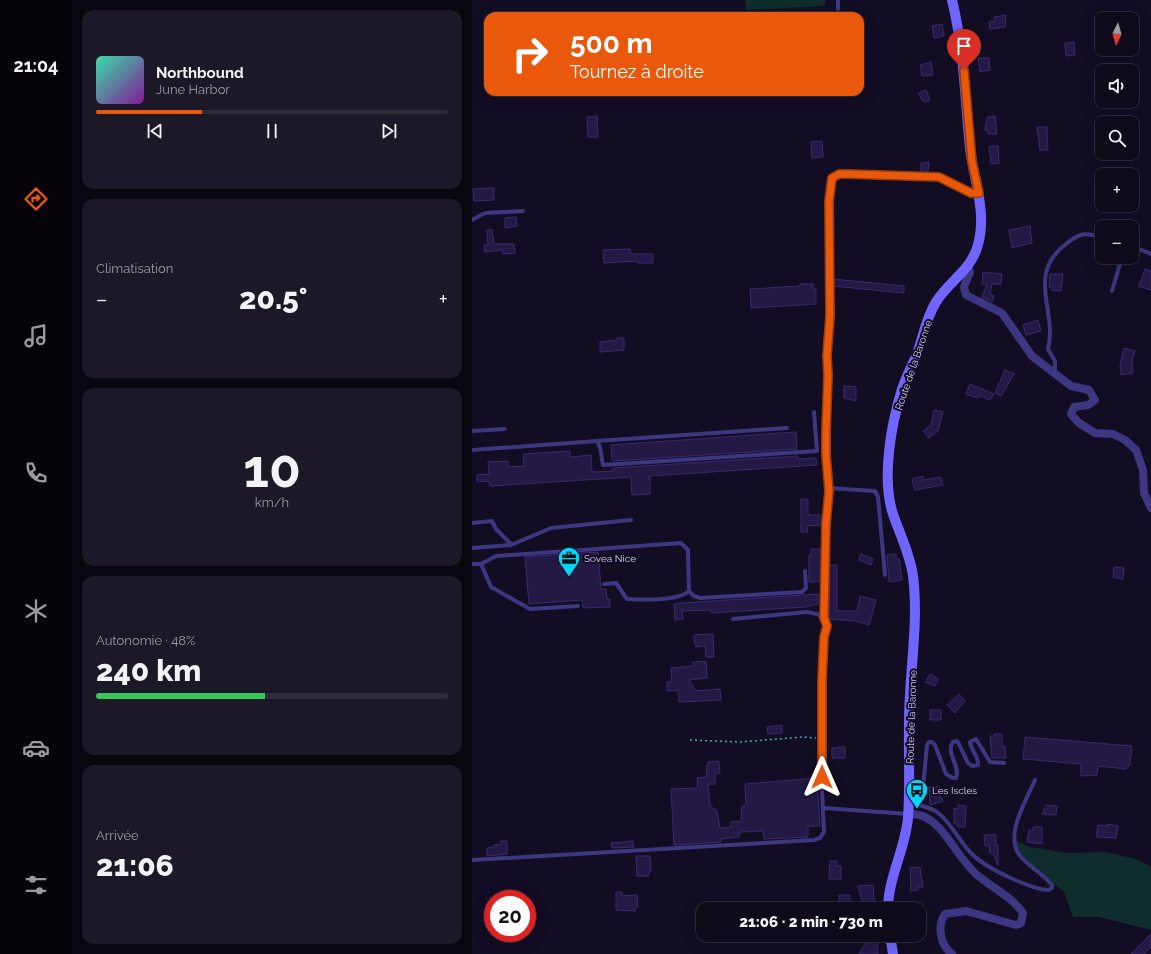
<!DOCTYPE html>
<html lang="fr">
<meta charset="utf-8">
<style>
:root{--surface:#0e0a1a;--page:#1c1827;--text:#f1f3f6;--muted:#9b9aa2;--line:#2e2b39;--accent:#ea580c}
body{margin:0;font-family:Raleway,sans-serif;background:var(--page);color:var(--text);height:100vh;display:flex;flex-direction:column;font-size:15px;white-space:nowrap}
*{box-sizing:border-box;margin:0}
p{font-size:13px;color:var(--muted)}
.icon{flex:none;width:22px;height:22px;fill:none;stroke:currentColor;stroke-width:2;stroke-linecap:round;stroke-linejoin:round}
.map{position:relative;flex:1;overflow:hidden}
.details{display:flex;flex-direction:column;gap:10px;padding:10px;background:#08060e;width:400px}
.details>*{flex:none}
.banner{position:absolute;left:12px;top:12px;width:380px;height:84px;border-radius:12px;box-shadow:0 4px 16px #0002,0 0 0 1px var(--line);background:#ea580c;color:#fff;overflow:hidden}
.needle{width:26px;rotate:185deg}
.buttons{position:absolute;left:623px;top:12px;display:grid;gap:8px}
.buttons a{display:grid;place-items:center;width:44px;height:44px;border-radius:8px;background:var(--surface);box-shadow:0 4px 16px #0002,0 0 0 1px var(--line);font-size:20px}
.speed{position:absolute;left:12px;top:890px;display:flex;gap:8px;font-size:20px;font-weight:700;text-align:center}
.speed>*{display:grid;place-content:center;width:52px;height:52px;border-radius:50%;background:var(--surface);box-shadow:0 4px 16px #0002,0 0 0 1px var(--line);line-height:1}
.speed .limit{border:6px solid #d22;background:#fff;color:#111}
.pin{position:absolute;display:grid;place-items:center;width:34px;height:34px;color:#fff;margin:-41px -17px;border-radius:50% 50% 50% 0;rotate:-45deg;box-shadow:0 0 4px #0007}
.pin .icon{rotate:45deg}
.me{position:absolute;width:44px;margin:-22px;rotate:0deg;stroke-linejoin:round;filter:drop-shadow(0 0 3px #0008)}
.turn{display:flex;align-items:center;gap:14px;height:84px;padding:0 20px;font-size:18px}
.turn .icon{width:52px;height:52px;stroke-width:2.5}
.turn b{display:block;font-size:28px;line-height:34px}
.big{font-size:30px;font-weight:800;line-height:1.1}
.details .widget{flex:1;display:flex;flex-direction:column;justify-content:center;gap:6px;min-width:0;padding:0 14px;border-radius:12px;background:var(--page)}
.details .dial{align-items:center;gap:0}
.dial b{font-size:52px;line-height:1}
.song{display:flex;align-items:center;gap:12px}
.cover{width:48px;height:48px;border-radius:6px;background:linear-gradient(135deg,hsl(160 70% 55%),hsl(290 70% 35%))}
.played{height:4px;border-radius:2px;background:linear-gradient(90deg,var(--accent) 30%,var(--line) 30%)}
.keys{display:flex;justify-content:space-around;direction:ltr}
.heat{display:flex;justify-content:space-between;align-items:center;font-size:22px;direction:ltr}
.charge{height:6px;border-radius:3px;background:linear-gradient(90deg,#34c759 48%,var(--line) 0)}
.trip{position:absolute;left:224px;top:902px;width:230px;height:40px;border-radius:12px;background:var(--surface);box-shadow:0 4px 16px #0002,0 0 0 1px var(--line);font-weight:800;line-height:40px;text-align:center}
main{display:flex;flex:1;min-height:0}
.tabs{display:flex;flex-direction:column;width:72px;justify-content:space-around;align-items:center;background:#06040a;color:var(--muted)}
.tabs .icon{width:28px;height:28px}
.tabs .active{color:var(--accent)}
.tabs b{font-size:18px;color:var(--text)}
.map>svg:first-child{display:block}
.green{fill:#102d2d}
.building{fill:#231944;stroke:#3b2a70}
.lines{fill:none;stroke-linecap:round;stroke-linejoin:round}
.path{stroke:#2cb6b4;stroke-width:1.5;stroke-dasharray:2 3;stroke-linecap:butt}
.lane{stroke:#3d3783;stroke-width:4}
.street{stroke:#3d3783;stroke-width:8}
.secondary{stroke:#7066ff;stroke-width:10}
.route-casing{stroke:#983908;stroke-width:10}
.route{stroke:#ea580c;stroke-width:7}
.labels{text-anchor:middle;stroke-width:4;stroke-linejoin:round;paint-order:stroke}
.street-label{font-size:10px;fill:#d6cfff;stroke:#120d23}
.poi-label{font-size:10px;fill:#d6cfff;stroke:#120d23;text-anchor:start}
</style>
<main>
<nav class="tabs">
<b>21:04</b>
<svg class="icon active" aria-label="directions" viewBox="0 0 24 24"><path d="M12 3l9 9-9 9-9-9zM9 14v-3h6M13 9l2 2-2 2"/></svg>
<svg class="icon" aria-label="music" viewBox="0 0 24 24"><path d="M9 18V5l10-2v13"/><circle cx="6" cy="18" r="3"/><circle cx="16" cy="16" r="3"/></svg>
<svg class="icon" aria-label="phone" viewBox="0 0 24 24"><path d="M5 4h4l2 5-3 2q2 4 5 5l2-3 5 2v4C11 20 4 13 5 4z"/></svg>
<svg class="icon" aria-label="climate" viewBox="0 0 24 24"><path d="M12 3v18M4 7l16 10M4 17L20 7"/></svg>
<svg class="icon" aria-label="car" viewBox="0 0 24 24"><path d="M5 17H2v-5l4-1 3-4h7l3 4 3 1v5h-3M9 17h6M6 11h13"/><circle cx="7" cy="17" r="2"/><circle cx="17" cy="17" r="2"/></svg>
<svg class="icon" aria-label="filters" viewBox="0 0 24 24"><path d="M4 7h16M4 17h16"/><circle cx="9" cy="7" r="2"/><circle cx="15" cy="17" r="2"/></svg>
</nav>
<section class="details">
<div class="widget">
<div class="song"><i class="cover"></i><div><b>Northbound</b><p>June Harbor</p></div></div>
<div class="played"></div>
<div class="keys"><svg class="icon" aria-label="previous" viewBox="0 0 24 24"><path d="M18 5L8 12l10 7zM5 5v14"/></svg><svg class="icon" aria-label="pause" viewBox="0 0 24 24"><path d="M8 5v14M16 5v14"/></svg><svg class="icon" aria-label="next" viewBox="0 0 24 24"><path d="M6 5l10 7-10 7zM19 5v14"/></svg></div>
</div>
<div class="widget"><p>Climatisation</p>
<div class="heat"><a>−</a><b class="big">20.5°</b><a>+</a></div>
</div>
<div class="widget dial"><b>10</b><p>km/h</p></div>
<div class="widget"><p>Autonomie · 48%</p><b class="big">240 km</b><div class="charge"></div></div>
<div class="widget"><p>Arrivée</p><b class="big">21:06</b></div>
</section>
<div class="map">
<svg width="679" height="954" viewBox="0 0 679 954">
<rect width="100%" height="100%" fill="#120d23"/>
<!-- green -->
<path class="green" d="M 273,0 L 353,0 L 353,6 L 274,10 Z
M 544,840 L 557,847 L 596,853 L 634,852 L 664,859 L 679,867 L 679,930 L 627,917 L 601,917 L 592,892 L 548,856 Z"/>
<!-- building -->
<path class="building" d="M 534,15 L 533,27 L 518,29 L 517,22 L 523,21 L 522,17 Z
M 470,24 L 472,36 L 462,38 L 460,26 Z
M 602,42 L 603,55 L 594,56 L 593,43 Z
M 506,58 L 517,58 L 518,70 L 508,72 Z
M 459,62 L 461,75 L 450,76 L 448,65 Z
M 454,90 L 458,100 L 453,102 L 450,100 L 446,93 Z
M 125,116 L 126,137 L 116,137 L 115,117 Z
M 523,116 L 525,134 L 516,134 L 516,130 L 513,130 L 515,117 Z
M 565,127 L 575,127 L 576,150 L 568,150 Z
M 350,141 L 351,157 L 340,158 L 339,142 Z
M 520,146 L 526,146 L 527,163 L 519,164 L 517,147 Z
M 457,162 L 456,173 L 449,173 L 449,163 Z
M 22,188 L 22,200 L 2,201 L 1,189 Z
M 44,217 L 45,226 L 33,228 L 33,218 Z
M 558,226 L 560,243 L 540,248 L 537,230 Z
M 15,230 L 20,230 L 22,244 L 42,244 L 43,253 L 31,254 L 30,250 L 13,252 L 12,245 L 16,245 Z
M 158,249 L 159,254 L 181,254 L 181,263 L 166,263 L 166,261 L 132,263 L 131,250 Z
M 673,269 L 679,271 L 679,290 L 667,286 Z
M 511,272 L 530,274 L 529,284 L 520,284 L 518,294 L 522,296 L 520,302 L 510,297 L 515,284 L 510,284 Z
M 578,274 L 591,274 L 589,291 L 580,290 L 580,287 L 577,287 Z
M 361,279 L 432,286 L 432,293 L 361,286 Z
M 328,284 L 341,284 L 341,289 L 344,289 L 344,304 L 279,308 L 278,289 L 328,286 Z
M 566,320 L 569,331 L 554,335 L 551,325 Z
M 145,338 L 152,338 L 152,350 L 128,352 L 128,342 L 145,340 Z
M 652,348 L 663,351 L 660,360 L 661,373 L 649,375 L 648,365 Z
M 533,370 L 542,374 L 529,396 L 523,393 Z
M 498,384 L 522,394 L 518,400 L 509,396 L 505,398 L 494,394 Z
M 372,386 L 384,387 L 384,401 L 372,398 Z
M 462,410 L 471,412 L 466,431 L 457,438 L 451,431 L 459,425 Z
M 324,432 L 325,449 L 140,461 L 139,445 Z
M 98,451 L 98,457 L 119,455 L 120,472 L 141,471 L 141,468 L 326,456 L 326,459 L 344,458 L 345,465 L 178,476 L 178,494 L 160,495 L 159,477 L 18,486 L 17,481 L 5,482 L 5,475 L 17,474 L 16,462 L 36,461 L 36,467 L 52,466 L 51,454 Z
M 451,476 L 452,480 L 469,477 L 471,485 L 443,490 L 440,479 Z
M 329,499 L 336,499 L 336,515 L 350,515 L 350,525 L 335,526 L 336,532 L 329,532 Z
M 339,549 L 350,549 L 349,581 L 337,582 L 337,555 L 339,555 Z
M 126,552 L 129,589 L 134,589 L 135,599 L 138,599 L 138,607 L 111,608 L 110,600 L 57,604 L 53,557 Z
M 389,554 L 401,559 L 399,565 L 387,560 Z
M 424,554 L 424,559 L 427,559 L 430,580 L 417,582 L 415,555 Z
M 357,565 L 365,565 L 365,611 L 385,611 L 388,596 L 404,600 L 397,625 L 383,621 L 358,619 Z
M 642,567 L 652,568 L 651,579 L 641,577 Z
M 346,594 L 346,604 L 333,607 L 239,613 L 239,610 L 210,611 L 211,619 L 203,620 L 202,604 L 210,603 Z
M 241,634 L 242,657 L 234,657 L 233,646 L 224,647 L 224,643 L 222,643 L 222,635 Z
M 234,661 L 235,678 L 217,680 L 224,691 L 248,689 L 249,700 L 207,702 L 206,690 L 195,691 L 195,682 L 200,682 L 199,668 L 221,666 L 221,662 Z
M 458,674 L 467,679 L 463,686 L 453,682 Z
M 487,694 L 493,701 L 483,713 L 475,705 Z
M 458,710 L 469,710 L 469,720 L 458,720 Z
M 310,725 L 310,733 L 296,734 L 295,727 Z
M 522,734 L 530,734 L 530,746 L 533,746 L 534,758 L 520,758 L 518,736 L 522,736 Z
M 553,737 L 660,746 L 658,765 L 654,769 L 626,766 L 625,775 L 609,776 L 609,764 L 551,759 Z
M 373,747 L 373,758 L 360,758 L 360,748 Z
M 247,761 L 248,773 L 243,773 L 243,784 L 236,784 L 238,806 L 245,811 L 248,828 L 259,827 L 259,822 L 269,821 L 270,806 L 274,805 L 273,784 L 345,778 L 348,826 L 336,826 L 336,837 L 292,839 L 291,831 L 269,832 L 267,833 L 267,837 L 248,839 L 249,842 L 202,845 L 199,789 L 226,788 L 225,778 L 235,777 L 234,766 L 236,766 L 236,762 Z
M 457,787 L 468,787 L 469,797 L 471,801 L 458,805 Z
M 486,805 L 494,806 L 493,827 L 486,827 L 486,824 L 482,824 L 482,808 L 486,809 Z
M 574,805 L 585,806 L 584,815 L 570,814 Z
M 635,824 L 646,826 L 644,838 L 624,837 L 626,825 L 635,826 Z
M 561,827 L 570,827 L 570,844 L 555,842 L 557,830 L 560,831 Z
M 512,835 L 524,835 L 524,845 L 526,845 L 526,866 L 521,853 L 518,853 L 517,846 L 513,846 Z
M 29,841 L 35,841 L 35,854 L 15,856 L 15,848 L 22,847 L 22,845 L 29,844 Z
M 161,841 L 162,847 L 140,848 L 139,843 Z
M 164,856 L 178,856 L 179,871 L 177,871 L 177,876 L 165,876 Z
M 358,861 L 365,861 L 365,866 L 369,866 L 369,879 L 357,879 Z
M 448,867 L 451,887 L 446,887 L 446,890 L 439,891 L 438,868 Z
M 401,885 L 403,909 L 392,909 L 386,886 Z
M 144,892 L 150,892 L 150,896 L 165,895 L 166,907 L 163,907 L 163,911 L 144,910 Z
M 367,895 L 378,895 L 378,907 L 367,907 Z
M 679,934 L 679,947 L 672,954 L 659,954 Z
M 392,935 L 405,935 L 406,954 L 387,954 L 393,944 Z"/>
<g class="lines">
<!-- path -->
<path class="path" d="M 218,740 L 268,742 L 331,737 L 344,738"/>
<!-- lane -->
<path class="lane" d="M 366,0 L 366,9
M 0,220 L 13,213 L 51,211
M 660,246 L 679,254
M 640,291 L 650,257
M 583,373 L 583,361 L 576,349 C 586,311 553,275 594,244 C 608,233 612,232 630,237
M 0,431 L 33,429
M 125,441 L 315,428
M 0,450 L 125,441 L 128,447 L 131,465 L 345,451 L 342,412
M 357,488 L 403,491 L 406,497 L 413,575
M 0,523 L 20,521 L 24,529 L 39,544
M 0,548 L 39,545 L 79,528 L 159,520
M 0,564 L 9,564 L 19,587 L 58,609 L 106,606
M 9,564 L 24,556 L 209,543 L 216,550 L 217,591 C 206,601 170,600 155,599 L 144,583 L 132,584
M 217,591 L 222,596 L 228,598 L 330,592 L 334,588 L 333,571
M 352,618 L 354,524 L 357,491 L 354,455 L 356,376 L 355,356 L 358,316 L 357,201 L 360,178 L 367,174 L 377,174 L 467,177 L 499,193 L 506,193
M 444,804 L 448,802 L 450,798 L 455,745 L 457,742 L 460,742 L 463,745 L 474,774 L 481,778 L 484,778 C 489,766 473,753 481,742 L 485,741 L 487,744 L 496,763 L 500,766 L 506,765 C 507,756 499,751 498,742 L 504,739 L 518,762 L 532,763
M 445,804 C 451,807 460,808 465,812 C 481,824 487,842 501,855 C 514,868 558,889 576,890 L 580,888 L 580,885 C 571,874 559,868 550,858 C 530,838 554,801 563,780
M 352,808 L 436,814
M 0,860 L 342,840 L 348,838 L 352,832 L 350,790 L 351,704 L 350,680 L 352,637 L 355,627 L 352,618 L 345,614 L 335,612 L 261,619"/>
<!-- street -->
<path class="street" d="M 496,266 L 498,272 L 492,287 L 494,295 L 530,313 L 560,356 L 599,386 L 617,390 L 623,400 L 616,405 L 602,407 L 599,414 L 607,423 L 623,433 L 641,434 L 653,440 L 664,450 L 671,470 L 672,493 L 679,508
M 437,814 C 442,814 450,815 455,818 C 475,830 486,858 504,874 C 519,887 539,896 551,913 L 549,923 L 544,925 L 494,911 L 473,914 C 465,926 468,945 480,954"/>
<!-- secondary -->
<path class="secondary" d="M 416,909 C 416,878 433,850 436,818 C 439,777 435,736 438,695 C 440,655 446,616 441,576 C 438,553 427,533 420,511 C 415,493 415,471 417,452 C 419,431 424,409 430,389 C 434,377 440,366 445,354 C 451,337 454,318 464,302 C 476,282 497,272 505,248 C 516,214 502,182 498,148 C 493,98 492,49 480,0
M 418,935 L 421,954"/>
</g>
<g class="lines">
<!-- route casing -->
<g class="route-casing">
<path id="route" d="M 350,777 L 350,680 L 352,637 L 355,626 L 352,618 L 354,524 L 357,491 L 354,455 L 354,431 L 356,376 L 355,356 L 358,316 L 357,201 L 360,178 L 367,174 L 377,174 L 467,177 L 499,193 L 507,193 L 500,162 L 492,70"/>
</g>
<!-- route -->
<use href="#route" class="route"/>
</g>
<!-- icons -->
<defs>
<g id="office-pin" transform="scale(1.15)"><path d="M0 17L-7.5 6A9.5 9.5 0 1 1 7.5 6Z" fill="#00d6fa" stroke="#120d23"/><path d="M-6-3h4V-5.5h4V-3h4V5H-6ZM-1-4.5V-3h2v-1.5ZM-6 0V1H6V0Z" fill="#111"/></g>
<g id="bus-pin" transform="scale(1.15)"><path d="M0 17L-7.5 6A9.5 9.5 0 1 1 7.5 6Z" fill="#00d6fa" stroke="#120d23"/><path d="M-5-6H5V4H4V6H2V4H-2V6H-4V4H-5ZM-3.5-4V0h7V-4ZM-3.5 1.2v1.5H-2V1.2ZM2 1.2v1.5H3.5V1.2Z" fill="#111"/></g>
</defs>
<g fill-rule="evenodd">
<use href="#office-pin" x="97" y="558"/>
<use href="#bus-pin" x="445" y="790"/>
</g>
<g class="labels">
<!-- street labels -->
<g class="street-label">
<text transform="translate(441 365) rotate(-71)" y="4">Route de la Baronne</text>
<text transform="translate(439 717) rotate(-88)" y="4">Route de la Baronne</text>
</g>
<!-- poi labels -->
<g class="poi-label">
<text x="112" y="562">Sovea Nice</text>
<text x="460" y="794">Les Iscles</text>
</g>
</g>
</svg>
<div class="buttons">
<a><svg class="needle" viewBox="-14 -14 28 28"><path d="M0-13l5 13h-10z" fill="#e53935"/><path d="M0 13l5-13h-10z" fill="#9b9aa2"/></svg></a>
<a><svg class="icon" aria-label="sound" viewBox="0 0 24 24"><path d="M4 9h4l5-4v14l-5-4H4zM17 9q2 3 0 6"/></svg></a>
<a><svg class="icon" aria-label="search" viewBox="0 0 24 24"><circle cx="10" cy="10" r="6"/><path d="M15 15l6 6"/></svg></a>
<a>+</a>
<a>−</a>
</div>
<div class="speed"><div class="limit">20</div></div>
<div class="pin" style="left:492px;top:70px;background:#d93025"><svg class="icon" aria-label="arrive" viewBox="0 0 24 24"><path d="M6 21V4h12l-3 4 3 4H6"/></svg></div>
<svg class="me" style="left:350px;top:777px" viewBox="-20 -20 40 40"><path d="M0-17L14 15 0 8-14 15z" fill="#ea580c" stroke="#fff" stroke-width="4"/></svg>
<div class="trip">21:06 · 2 min · 730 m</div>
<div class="banner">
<div class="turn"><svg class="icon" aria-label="right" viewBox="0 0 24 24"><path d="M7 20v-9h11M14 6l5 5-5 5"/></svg><div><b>500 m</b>Tournez à droite</div></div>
</div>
</div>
</main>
